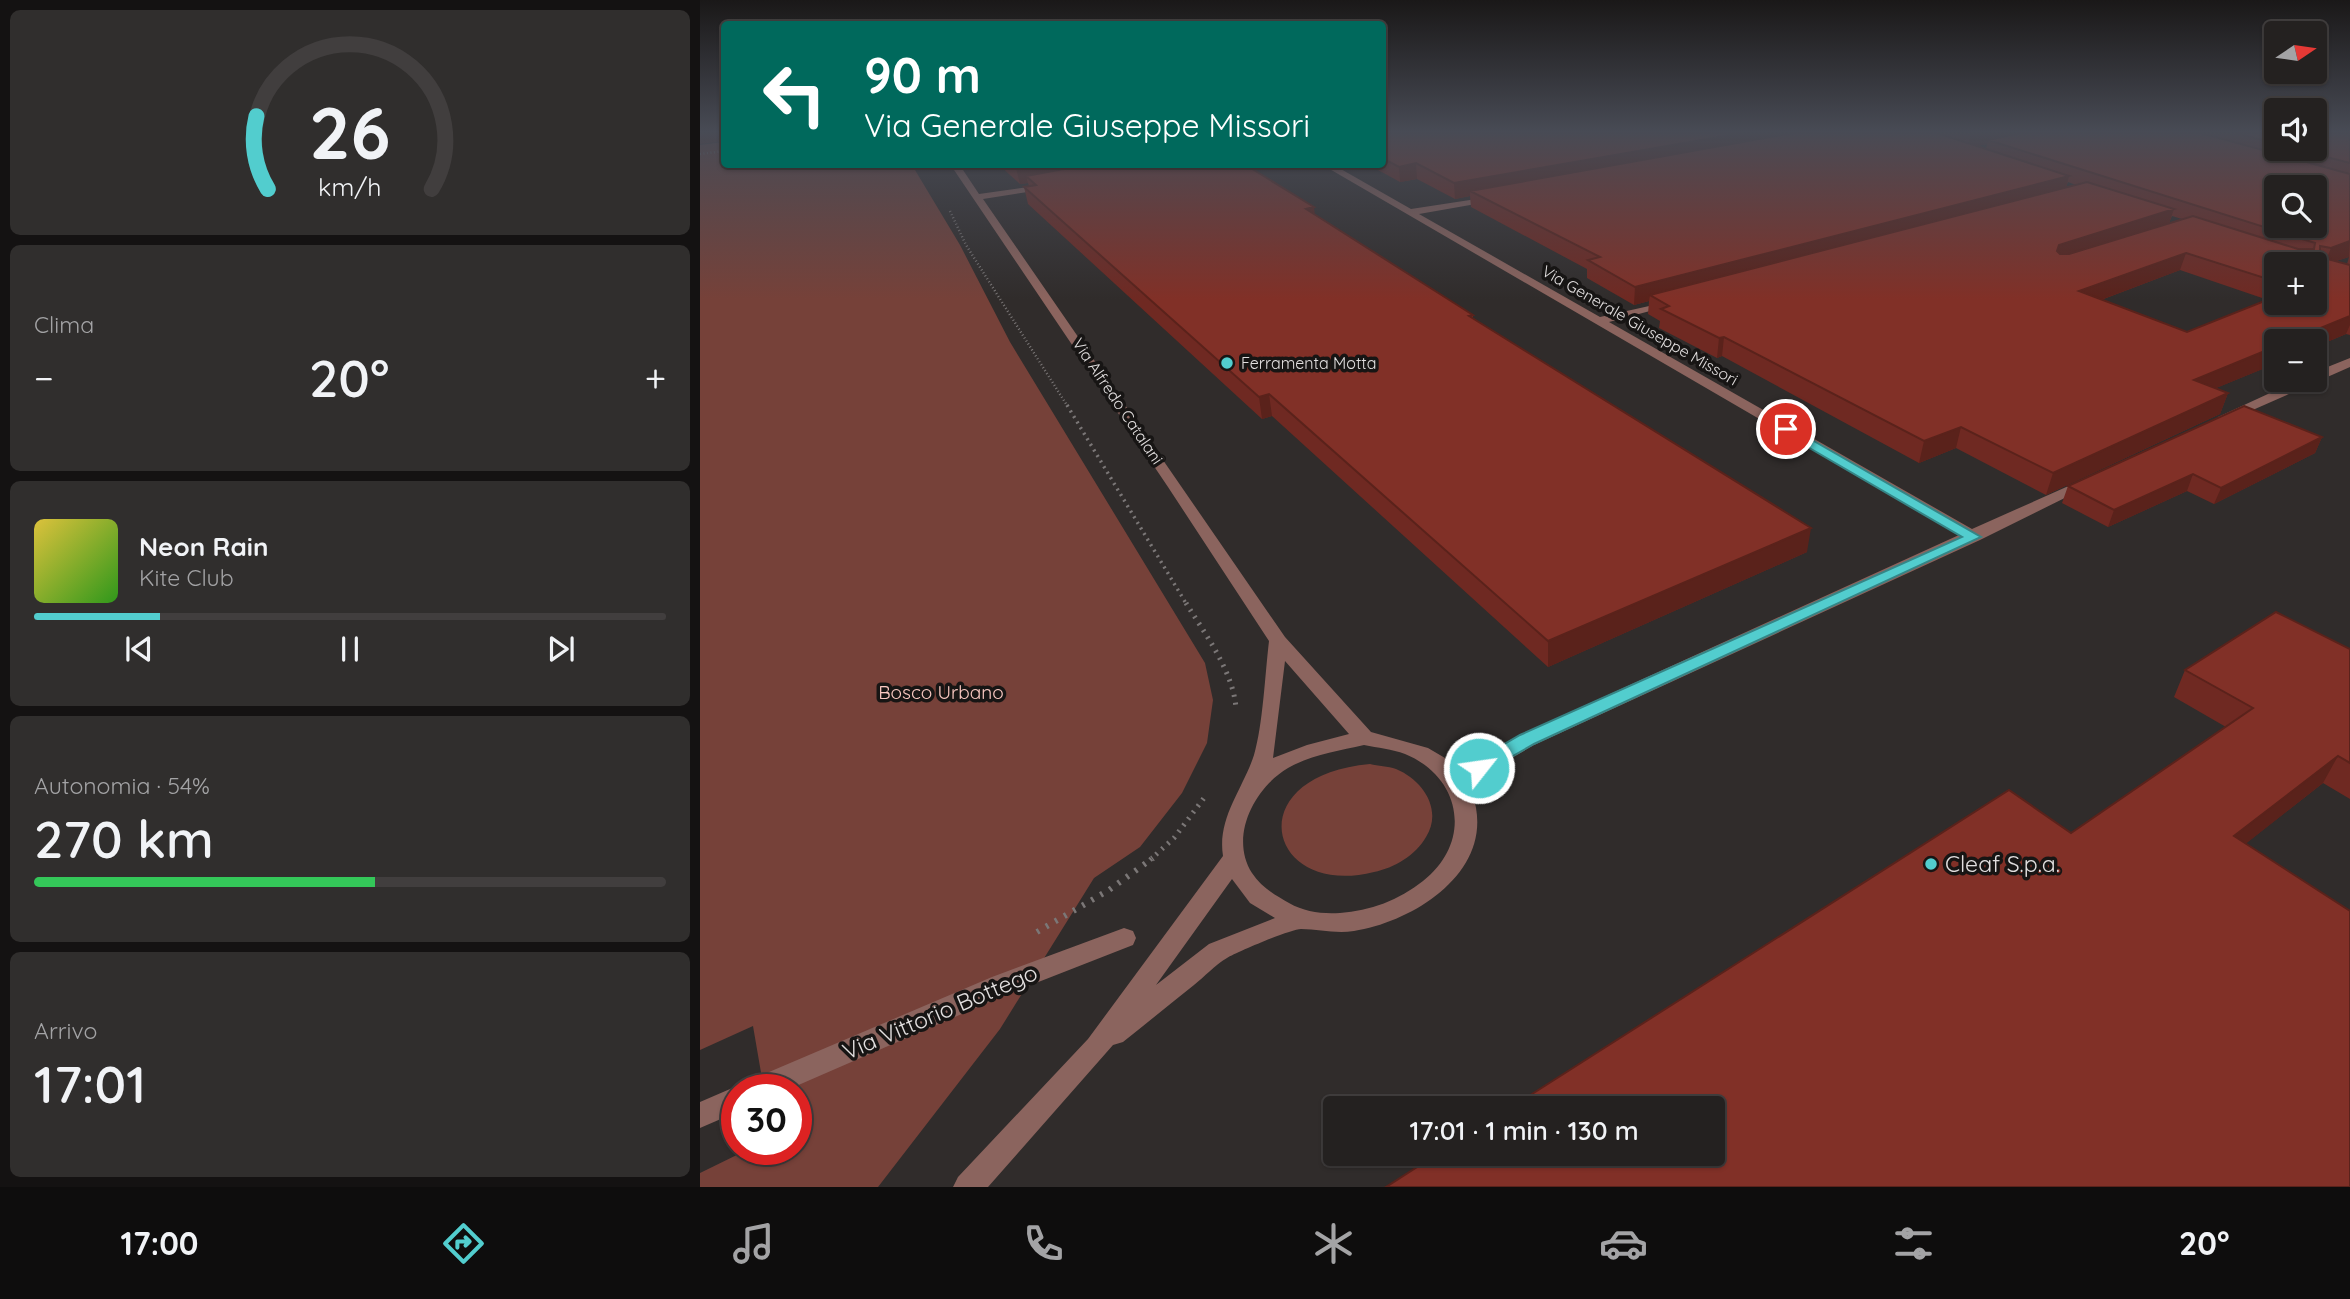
<!DOCTYPE html>
<html lang="it">
<meta charset="utf-8">
<style>
:root{--surface:#242120;--page:#302e2d;--text:#f1f3f6;--muted:#a3a3a5;--line:#413e3e;--accent:#52cdce}
body{margin:0;font-family:Quicksand,sans-serif;background:var(--page);color:var(--text);height:100vh;display:flex;flex-direction:column;font-size:26px;white-space:nowrap}
*{box-sizing:border-box;margin:0}
p{font-size:23px;color:var(--muted)}
.icon{flex:none;width:38px;height:38px;fill:none;stroke:currentColor;stroke-width:2;stroke-linecap:round;stroke-linejoin:round}
.map{position:relative;flex:1;overflow:hidden}
.sheet{display:flex;flex-direction:column;gap:10px;padding:10px;background:#141212;width:700px}
.sheet>*{flex:none}
.top-card{position:absolute;left:21px;top:21px;width:665px;height:147px;border-radius:7px;box-shadow:0 2px 5px #0004,0 0 0 2px var(--line);background:#00695c;color:#fff;overflow:hidden}
.needle{width:46px;rotate:77deg}
.tools{position:absolute;left:1564px;top:21px;display:grid;gap:14px}
.tools a{display:grid;place-items:center;width:63px;height:63px;border-radius:7px;background:var(--surface);box-shadow:0 2px 5px #0004,0 0 0 2px var(--line);font-size:35px}
.speed{position:absolute;left:21px;top:1074px;display:flex;gap:14px;font-size:35px;font-weight:700;text-align:center}
.speed>*{display:grid;place-content:center;width:91px;height:91px;border-radius:50%;background:var(--surface);box-shadow:0 2px 5px #0004,0 0 0 2px var(--line);line-height:1}
.speed .limit{border:10px solid #d22;background:#fff;color:#111}
.pin{position:absolute;display:grid;place-items:center;width:60px;height:60px;color:#fff;margin:-30px;border:4px solid #fff;border-radius:50%;box-shadow:0 2px 7px #0007}
.me{position:absolute;width:77px;margin:-38px;rotate:60deg;stroke-linejoin:round;filter:drop-shadow(0 0 5px #0008)}
.turn{display:flex;align-items:center;gap:24px;height:147px;padding:0 28px;font-size:32px}
.turn .icon{width:91px;height:91px;stroke-width:2.5}
.turn b{display:block;font-size:49px;line-height:60px}
.big{font-size:52px;font-weight:600;line-height:1.1}
.sheet .widget{flex:1;display:flex;flex-direction:column;justify-content:center;gap:10px;min-width:0;padding:0 24px;border-radius:10px;background:var(--page)}
.sheet .dial{align-items:center;gap:0}
.dial svg{height:182px;overflow:visible;fill:none;stroke:var(--line);stroke-width:7;stroke-linecap:round;text-anchor:middle}
.dial text{fill:var(--text);stroke:none}
.song{display:flex;align-items:center;gap:21px}
.cover{width:84px;height:84px;border-radius:10px;background:linear-gradient(135deg,hsl(50 70% 55%),hsl(110 70% 35%))}
.played{height:7px;border-radius:4px;background:linear-gradient(90deg,var(--accent) 20%,var(--line) 20%)}
.keys{display:flex;justify-content:space-around;direction:ltr}
.heat{display:flex;justify-content:space-between;align-items:center;font-size:38px;direction:ltr}
.charge{height:10px;border-radius:5px;background:linear-gradient(90deg,#34c759 54%,var(--line) 0)}
.trip{position:absolute;left:623px;top:1096px;width:402px;height:70px;border-radius:7px;background:var(--surface);box-shadow:0 2px 5px #0004,0 0 0 2px var(--line);font-weight:600;line-height:70px;text-align:center}
.menu{display:flex;height:112px;justify-content:space-around;align-items:center;background:#0e0d0d;color:var(--muted)}
.menu .icon{width:49px;height:49px}
.menu .current{color:var(--accent)}
.menu b{font-size:32px;color:var(--text)}
main{display:flex;flex:1;min-height:0}
.map>svg:first-child{display:block}
.green{fill:#764139}
.lines{fill:none;stroke-linecap:round;stroke-linejoin:round}
.path-far3{stroke:#7b7777;stroke-width:2.5;stroke-dasharray:1 2.5;stroke-linecap:butt}
.path-far2{stroke:#7b7777;stroke-width:3.5;stroke-dasharray:2 4.5;stroke-linecap:butt}
.path-far1{stroke:#7b7777;stroke-width:5;stroke-dasharray:2 6;stroke-linecap:butt}
.path{stroke:#7b7777;stroke-width:6;stroke-dasharray:2.5 8;stroke-linecap:butt}
.minor{fill:#8b645e;fill-rule:evenodd}
.wall{fill:#6f2922;fill-rule:evenodd}
.shaded-wall{fill:#5a221b}
.building{fill:#813027;stroke:#5a221b;stroke-width:2;fill-rule:evenodd}
.route{fill:#52cdce;stroke:#358586;stroke-width:2}
.poi-dot{fill:#52cdce;stroke:#171514;stroke-width:2.5}
.labels{text-anchor:middle;stroke-width:7;stroke-linejoin:round;paint-order:stroke}
.far-street-label{font-size:16px;fill:#e2dfdf;stroke:#171514}
.far-poi-label{font-size:16px;fill:#e2dfdf;stroke:#171514;text-anchor:start}
.park-label{font-size:19px;fill:#fbc9c2;stroke:#171514}
.near-poi-label{font-size:23px;fill:#e2dfdf;stroke:#171514;text-anchor:start}
.near-street-label{font-size:23px;fill:#e2dfdf;stroke:#171514}
</style>
<main>
<section class="sheet">
<div class="widget dial"><svg viewBox="0 0 100 80">
<path d="M14 69A42 42 0 1 1 86 69"/>
<path d="M14 69A42 42 0 0 1 9 37" stroke="#52cdce"/>
<text x="50" y="56" font-size="32" font-weight="700">26</text>
<text x="50" y="72" font-size="11">km/h</text>
</svg></div>
<div class="widget"><p>Clima</p>
<div class="heat"><a>−</a><b class="big">20°</b><a>+</a></div>
</div>
<div class="widget">
<div class="song"><i class="cover"></i><div><b>Neon Rain</b><p>Kite Club</p></div></div>
<div class="played"></div>
<div class="keys"><svg class="icon" aria-label="previous" viewBox="0 0 24 24"><path d="M18 5L8 12l10 7zM5 5v14"/></svg><svg class="icon" aria-label="pause" viewBox="0 0 24 24"><path d="M8 5v14M16 5v14"/></svg><svg class="icon" aria-label="next" viewBox="0 0 24 24"><path d="M6 5l10 7-10 7zM19 5v14"/></svg></div>
</div>
<div class="widget"><p>Autonomia · 54%</p><b class="big">270 km</b><div class="charge"></div></div>
<div class="widget"><p>Arrivo</p><b class="big">17:01</b></div>
</section>
<div class="map">
<svg width="1650" height="1187" viewBox="0 0 1650 1187">
<rect width="100%" height="100%" fill="#302c2b"/>
<!-- green -->
<path class="green" d="M 24,142 L 24,164 L 212,165 L 260,245 L 310,342 L 505,663 L 513,700 L 507,743 L 482,793 L 440,847 L 394,878 L 300,1029 L 178,1187 L 0,1187 L 0,1173 L 47,1150 L 96,1150 L 96,1090 L 64,1090 L 53,1026 L 0,1050 L 0,145 Z
M 670,764 C 678,766 688,766 696,769 C 723,780 743,810 726,837 C 716,855 694,868 674,872 C 567,899 537,776 670,764 Z"/>
<g class="lines">
<!-- path-far3 -->
<path class="path-far3" d="M 0,154 L 24,151
M 250,211 L 266,245 L 368,407"/>
<!-- path-far2 -->
<path class="path-far2" d="M 367,405 L 487,605"/>
<!-- path-far1 -->
<path class="path-far1" d="M 486,603 C 505,634 533,671 536,708
M 450,860 L 474,838 L 507,794"/>
<!-- path -->
<path class="path" d="M 337,932 L 409,890 L 453,858"/>
<!-- minor -->
<path class="minor" d="M 250,164 L 259,164 L 279,194 L 350,184 L 352,186 L 347,189 L 283,199 L 585,637 L 671,732 L 728,748 L 745,758 L 762,776 L 772,763 L 820,735 L 1259,535 L 621,164 L 632,164 L 711,209 L 796,196 L 796,200 L 793,201 L 719,214 L 900,317 L 976,300 L 976,304 L 909,322 L 1272,529 L 1382,480 L 1392,480 L 1395,483 L 1280,540 L 834,745 L 786,773 L 772,793 C 799,868 717,921 654,931 C 635,934 619,929 601,929 C 591,929 537,952 527,958 C 515,965 504,977 494,985 C 470,1004 447,1023 423,1042 L 413,1045 L 288,1187 L 253,1187 L 258,1177 L 388,1039 L 523,856 C 517,818 543,789 554,755 C 563,725 565,674 569,641 L 468,487 ZM 585,661 L 649,734 L 607,745 L 573,758 ZM 664,745 C 678,748 692,749 705,754 C 763,778 772,843 723,881 C 699,900 670,911 640,913 C 621,914 605,912 589,903 C 575,895 561,887 552,873 C 529,837 554,788 588,768 C 611,755 638,751 664,745 ZM 532,879 L 550,903 L 575,918 L 509,944 L 456,985 Z
M 1650,358 L 1650,367 L 1530,420 L 1525,421 L 1518,417 L 1598,380 L 1615,380 L 1615,372 Z
M 424,928 L 433,931 L 436,938 L 433,945 L 310,993 L 87,1090 L 37,1090 L 37,1112 L 0,1128 L 0,1102 L 37,1086 L 45,1089 L 48,1081 L 292,977 Z"/>
</g>
<!-- wall -->
<path class="wall" d="M 682,133 L 1577,133 L 1577,149 L 1615,149 L 1650,133 L 1650,335 L 1646,334 L 1615,347 L 1615,341 L 1577,341 L 1577,363 L 1516,388 L 1528,393 L 1520,414 L 1346,495 L 1256,448 L 1219,463 L 1022,356 L 1017,358 L 959,328 L 960,321 L 948,314 L 949,301 L 934,305 L 887,278 L 887,269 L 771,207 L 770,196 L 755,199 L 717,179 L 700,182 L 667,164 L 682,164 ZM 1287,144 L 1286,149 L 1277,146 ZM 1368,182 L 1376,185 L 1366,187 ZM 1472,216 L 1482,219 L 1469,223 ZM 1649,257 L 1647,264 L 1636,261 ZM 1577,264 L 1615,303 L 1577,303 ZM 1480,270 L 1568,300 L 1487,332 L 1401,300 Z
M 298,164 L 544,164 L 615,215 L 773,315 L 773,318 L 1107,552 L 848,667 L 572,416 L 562,419 L 328,204 L 324,187 L 329,186 L 328,183 L 320,184 Z
M 1622,437 L 1615,453 L 1514,504 L 1487,491 L 1408,527 L 1362,503 L 1368,486 Z
M 1650,649 L 1650,799 L 1623,783 L 1545,844 L 1371,833 L 1526,727 L 1474,697 L 1485,670 Z"/>
<!-- shaded-wall -->
<path class="shaded-wall" d="M 0,133 L 24,133 L 24,141 L 0,144 Z
M 1042,133 L 1122,133 L 770,191 L 770,196 L 755,199 L 754,183 Z
M 1271,133 L 1355,133 L 1288,140 L 1287,144 L 1268,147 Z
M 716,163 L 717,179 L 700,182 L 699,167 Z
M 334,164 L 432,164 L 326,176 L 328,183 L 320,184 L 316,168 Z
M 1369,176 L 1365,192 L 950,295 L 949,301 L 934,305 L 935,287 Z
M 614,207 L 616,225 L 606,209 Z
M 1474,209 L 1468,226 L 1354,262 L 1359,245 Z
M 1650,241 L 1649,257 L 1624,265 L 1631,248 Z
M 1486,253 L 1480,270 L 1374,310 L 1379,291 Z
M 1650,316 L 1650,325 L 1646,334 L 1615,347 L 1615,341 L 1589,341 Z
M 1024,337 L 1022,356 L 1017,358 L 1019,338 Z
M 1577,346 L 1577,363 L 1487,400 L 1494,380 Z
M 1528,393 L 1520,414 L 1346,495 L 1353,473 Z
M 569,394 L 572,416 L 562,419 L 559,397 Z
M 1261,427 L 1256,448 L 1219,463 L 1224,441 Z
M 1622,437 L 1615,453 L 1514,504 L 1521,488 Z
M 1493,474 L 1487,491 L 1408,527 L 1414,510 Z
M 1111,528 L 1107,552 L 848,667 L 848,641 Z
M 1638,756 L 1623,783 L 1520,864 L 1534,836 Z"/>
<!-- building -->
<path class="building" d="M 682,133 L 1042,133 L 754,183 L 716,163 L 699,167 L 682,158 Z
M 1093,133 L 1237,133 L 1369,176 L 935,287 L 888,260 L 900,257 L 770,191 Z
M 1320,133 L 1501,133 L 1650,174 L 1650,241 L 1631,248 L 1620,246 L 1620,257 L 1650,265 L 1650,316 L 1589,341 L 1577,341 L 1577,346 L 1494,380 L 1528,393 L 1353,473 L 1261,427 L 1224,441 L 1024,337 L 1019,338 L 961,309 L 969,306 L 950,295 L 1387,182 L 1474,209 L 1359,245 L 1357,251 L 1360,254 L 1369,254 L 1493,216 L 1598,249 L 1614,249 L 1615,243 L 1288,140 ZM 1577,187 L 1615,187 L 1615,226 L 1577,226 ZM 1486,253 L 1577,282 L 1577,264 L 1615,264 L 1615,303 L 1577,303 L 1577,296 L 1487,332 L 1379,291 Z
M 1536,133 L 1577,133 L 1577,144 Z
M 1615,133 L 1650,133 L 1650,163 L 1596,149 L 1615,149 Z
M 313,164 L 334,164 L 316,168 Z
M 391,164 L 544,164 L 614,207 L 606,209 L 773,315 L 769,316 L 1111,528 L 848,641 L 569,394 L 559,397 L 324,187 L 336,185 L 326,176 Z
M 1544,406 L 1622,437 L 1521,488 L 1493,474 L 1414,510 L 1368,486 Z
M 1576,612 L 1650,649 L 1650,763 L 1638,756 L 1534,836 L 1650,911 L 1650,1187 L 686,1187 L 739,1153 L 1013,1153 L 1013,1108 L 810,1108 L 1309,790 L 1371,833 L 1553,708 L 1485,670 Z"/>
<!-- sky -->
<linearGradient id="sky" x2="0" y2="1"><stop stop-color="#1a1818"/><stop offset="0.44" stop-color="#484b55"/><stop offset="1" stop-color="#484b55" stop-opacity="0"/></linearGradient>
<rect width="1650" height="299" fill="url(#sky)"/>
<!-- route -->
<path class="route" d="M 1086,425 L 1281,537 L 834,744 L 785,772 L 772,772 L 769,768 L 772,763 L 820,735 L 1262,537 L 1082,432 L 1082,426 Z"/>
<!-- markers -->
<g class="poi-dot">
<circle cx="527" cy="363" r="7"/>
<circle cx="1231" cy="864" r="7"/>
</g>
<g class="labels">
<!-- far-street labels -->
<g class="far-street-label">
<text transform="translate(940 325) rotate(30)" y="6">Via Generale Giuseppe Missori</text>
<text transform="translate(418 401) rotate(56)" y="6">Via Alfredo Catalani</text>
</g>
<!-- far-poi labels -->
<g class="far-poi-label">
<text x="541" y="369">Ferramenta Motta</text>
</g>
<!-- park labels -->
<g class="park-label">
<text x="241" y="699">Bosco Urbano</text>
</g>
<!-- near-poi labels -->
<g class="near-poi-label">
<text x="1245" y="872">Cleaf S.p.a.</text>
</g>
<!-- near-street labels -->
<g class="near-street-label">
<text transform="translate(240 1012) rotate(-23)" y="8">Via Vittorio Bottego</text>
</g>
</g>
</svg>
<div class="tools">
<a><svg class="needle" viewBox="-14 -14 28 28"><path d="M0-13l5 13h-10z" fill="#e53935"/><path d="M0 13l5-13h-10z" fill="#a3a3a5"/></svg></a>
<a><svg class="icon" aria-label="sound" viewBox="0 0 24 24"><path d="M4 9h4l5-4v14l-5-4H4zM17 9q2 3 0 6"/></svg></a>
<a><svg class="icon" aria-label="search" viewBox="0 0 24 24"><circle cx="10" cy="10" r="6"/><path d="M15 15l6 6"/></svg></a>
<a>+</a>
<a>−</a>
</div>
<div class="speed"><div class="limit">30</div></div>
<div class="pin" style="left:1086px;top:429px;background:#d93025"><svg class="icon" aria-label="arrive" viewBox="0 0 24 24"><path d="M6 21V4h12l-3 4 3 4H6"/></svg></div>
<svg class="me" style="left:779px;top:768px" viewBox="-20 -20 40 40"><circle r="17" fill="#52cdce" stroke="#fff" stroke-width="3"/><path d="M0-11L8 9 0 5-8 9z" fill="#fff"/></svg>
<div class="trip">17:01 · 1 min · 130 m</div>
<div class="top-card">
<div class="turn"><svg class="icon" aria-label="left" viewBox="0 0 24 24"><path d="M17 20v-9H6M10 6l-5 5 5 5"/></svg><div><b>90 m</b>Via Generale Giuseppe Missori</div></div>
</div>
</div>
</main>
<nav class="menu">
<b>17:00</b>
<svg class="icon current" aria-label="directions" viewBox="0 0 24 24"><path d="M12 3l9 9-9 9-9-9zM9 14v-3h6M13 9l2 2-2 2"/></svg>
<svg class="icon" aria-label="music" viewBox="0 0 24 24"><path d="M9 18V5l10-2v13"/><circle cx="6" cy="18" r="3"/><circle cx="16" cy="16" r="3"/></svg>
<svg class="icon" aria-label="phone" viewBox="0 0 24 24"><path d="M5 4h4l2 5-3 2q2 4 5 5l2-3 5 2v4C11 20 4 13 5 4z"/></svg>
<svg class="icon" aria-label="climate" viewBox="0 0 24 24"><path d="M12 3v18M4 7l16 10M4 17L20 7"/></svg>
<svg class="icon" aria-label="car" viewBox="0 0 24 24"><path d="M5 17H2v-5l4-1 3-4h7l3 4 3 1v5h-3M9 17h6M6 11h13"/><circle cx="7" cy="17" r="2"/><circle cx="17" cy="17" r="2"/></svg>
<svg class="icon" aria-label="filters" viewBox="0 0 24 24"><path d="M4 7h16M4 17h16"/><circle cx="9" cy="7" r="2"/><circle cx="15" cy="17" r="2"/></svg>
<b>20°</b>
</nav>
